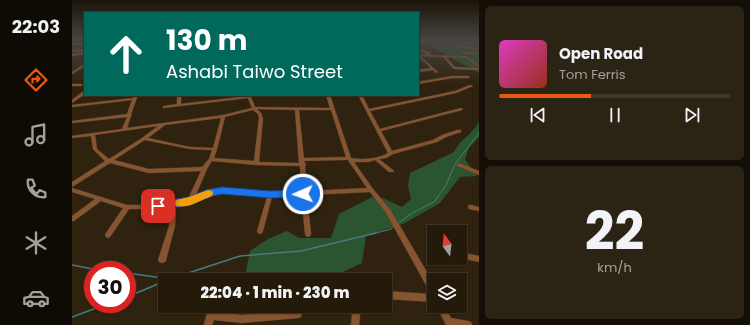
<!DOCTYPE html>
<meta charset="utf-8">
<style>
:root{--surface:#231a0a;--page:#2b2313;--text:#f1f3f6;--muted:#a3a19c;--line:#40382b;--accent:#ea580c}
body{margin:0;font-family:Poppins,sans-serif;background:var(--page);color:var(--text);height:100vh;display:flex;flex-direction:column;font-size:15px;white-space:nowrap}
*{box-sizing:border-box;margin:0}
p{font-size:13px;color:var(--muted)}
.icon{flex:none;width:22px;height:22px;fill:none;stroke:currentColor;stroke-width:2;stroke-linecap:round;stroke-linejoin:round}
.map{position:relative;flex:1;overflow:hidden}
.sheet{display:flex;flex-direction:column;gap:6px;padding:6px;background:#130e06;width:271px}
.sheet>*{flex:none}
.hud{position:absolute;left:12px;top:12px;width:335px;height:84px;border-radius:0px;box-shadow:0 1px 3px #0004,0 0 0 1px var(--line);background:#00695c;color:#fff;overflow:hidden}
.needle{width:26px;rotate:345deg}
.buttons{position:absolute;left:355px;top:225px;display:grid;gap:8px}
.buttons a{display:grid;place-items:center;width:40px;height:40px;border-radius:0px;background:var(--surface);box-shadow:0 1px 3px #0004,0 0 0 1px var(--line);font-size:20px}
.speed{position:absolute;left:12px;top:261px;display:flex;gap:8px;font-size:20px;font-weight:700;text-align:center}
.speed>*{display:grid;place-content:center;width:52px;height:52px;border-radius:50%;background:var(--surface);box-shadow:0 1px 3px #0004,0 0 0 1px var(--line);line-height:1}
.speed .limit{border:6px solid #d22;background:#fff;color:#111}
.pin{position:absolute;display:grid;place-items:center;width:34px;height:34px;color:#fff;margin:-17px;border-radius:8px;box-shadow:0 2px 6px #0006}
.me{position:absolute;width:44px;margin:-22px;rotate:268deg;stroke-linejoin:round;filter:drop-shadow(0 0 3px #0008)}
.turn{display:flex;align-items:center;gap:14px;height:84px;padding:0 16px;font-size:18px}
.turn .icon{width:52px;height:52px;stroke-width:2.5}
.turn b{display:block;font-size:28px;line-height:34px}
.sheet .widget{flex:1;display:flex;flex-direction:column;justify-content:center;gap:6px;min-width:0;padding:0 14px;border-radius:6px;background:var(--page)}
.sheet .dial{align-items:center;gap:0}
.dial b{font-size:52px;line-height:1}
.song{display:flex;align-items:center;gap:12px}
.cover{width:48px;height:48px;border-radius:6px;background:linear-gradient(135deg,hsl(310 70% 55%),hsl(10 70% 35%))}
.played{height:4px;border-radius:2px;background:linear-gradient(90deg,var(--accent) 40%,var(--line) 40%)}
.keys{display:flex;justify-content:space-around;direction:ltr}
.trip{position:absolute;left:86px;top:273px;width:234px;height:40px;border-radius:0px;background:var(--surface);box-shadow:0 1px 3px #0004,0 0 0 1px var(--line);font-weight:800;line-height:40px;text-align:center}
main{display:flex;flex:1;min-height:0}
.dock{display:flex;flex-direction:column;width:72px;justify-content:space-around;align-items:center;background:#0e0a04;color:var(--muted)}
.dock .icon{width:28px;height:28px}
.dock .current{color:var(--accent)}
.dock b{font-size:18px;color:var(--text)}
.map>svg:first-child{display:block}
.green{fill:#2b552e}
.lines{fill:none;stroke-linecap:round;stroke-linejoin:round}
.stream-far1{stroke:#467b87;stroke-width:1}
.stream{stroke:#467b87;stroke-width:1.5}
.minor-casing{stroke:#493d2a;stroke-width:1}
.minor{fill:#875431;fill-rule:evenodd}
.route{fill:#1a73e8;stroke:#114b97}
.slow{fill:#f59e0b}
</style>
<main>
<nav class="dock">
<b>22:03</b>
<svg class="icon current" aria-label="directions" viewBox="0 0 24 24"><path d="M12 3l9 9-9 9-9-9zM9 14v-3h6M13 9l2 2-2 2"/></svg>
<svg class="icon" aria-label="music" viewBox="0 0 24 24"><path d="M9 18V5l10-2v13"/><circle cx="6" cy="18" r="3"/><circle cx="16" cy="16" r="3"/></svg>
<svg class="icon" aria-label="phone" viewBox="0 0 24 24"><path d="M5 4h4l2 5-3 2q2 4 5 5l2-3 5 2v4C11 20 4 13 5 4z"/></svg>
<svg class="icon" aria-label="climate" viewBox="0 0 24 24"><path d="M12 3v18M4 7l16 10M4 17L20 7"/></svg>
<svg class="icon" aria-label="car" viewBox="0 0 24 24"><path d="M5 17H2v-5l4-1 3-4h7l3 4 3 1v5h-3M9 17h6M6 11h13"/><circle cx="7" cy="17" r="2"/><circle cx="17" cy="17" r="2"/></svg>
</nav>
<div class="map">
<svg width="407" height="325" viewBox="0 0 407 325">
<rect width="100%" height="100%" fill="#2f220e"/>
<!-- green -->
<path class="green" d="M 346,39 L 407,39 L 407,73 Z
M 407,122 L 407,137 L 397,148 L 393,159 L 405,176 L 388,177 L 368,203 L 333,223 L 294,236 L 290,263 L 254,280 L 172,280 L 178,251 L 196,239 L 215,231 L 227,238 L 259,238 L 267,214 L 304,195 L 330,207 L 339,199 L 336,186 L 338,173 L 382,152 C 388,139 399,136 407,122 Z"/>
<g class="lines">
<!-- stream-far1 -->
<path class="stream-far1" d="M 326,223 L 342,212 L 362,202 L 374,185 L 383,164 L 407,133
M 301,234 L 319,229 L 322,226"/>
<!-- stream -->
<path class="stream" d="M 0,265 L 26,270
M 55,273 L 98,279
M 95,280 L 168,256 L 229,251 L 304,233
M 55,297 L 93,281
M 0,317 L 35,304"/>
<!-- minor casing -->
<g class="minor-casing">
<path id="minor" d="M 373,39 L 381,39 L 407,43 L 407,45 Z
M 346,40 L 407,48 L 407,50 L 346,42 Z
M 0,43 L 13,43 L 13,45 L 0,45 Z
M 346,48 L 359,53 L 358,55 L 395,56 L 407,65 L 407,67 L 394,58 L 374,57 L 383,67 L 407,68 L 407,70 L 382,69 L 371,57 L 348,56 L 366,72 L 364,73 L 361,70 L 346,72 L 346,70 L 359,68 L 346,56 L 346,54 L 358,55 L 346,50 Z
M 13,49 L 13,51 L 0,52 L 0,50 Z
M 13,52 L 13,54 L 0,56 L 0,54 Z
M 389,52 L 405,52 L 406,53 L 405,54 L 388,54 Z
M 13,64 L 13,66 L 0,74 L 0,72 Z
M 380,76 L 396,76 L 398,77 L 396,78 L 380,78 L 346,84 L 346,82 Z
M 0,84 L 9,84 L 11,85 L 9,86 L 0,86 Z
M 398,85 L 401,86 L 384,93 L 298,111 L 308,129 L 389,108 L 391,109 L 390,110 L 309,131 L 320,151 L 361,140 L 370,135 L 385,130 L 389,130 L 389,132 L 374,137 L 365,142 L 321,154 L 314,158 L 307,159 L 321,170 L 322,171 L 321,172 L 317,172 L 303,160 L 296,162 L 282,162 L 301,189 L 318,209 L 362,284 L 362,302 L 313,299 L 313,291 L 359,294 L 314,213 L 298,192 L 235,195 L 239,234 L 238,236 L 236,237 L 234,236 L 233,234 L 229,195 L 200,197 L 191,231 L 190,233 L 188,234 L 186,233 L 185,231 L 195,197 L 150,193 L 139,195 L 118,203 L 104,205 L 103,226 L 94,260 L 93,262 L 90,263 L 87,262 L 86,260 L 97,226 L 98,206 L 70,209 L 57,209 L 38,237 L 36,238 L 34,237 L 33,235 L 34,233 L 51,208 L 29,201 L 2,221 L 0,221 L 0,216 L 23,199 L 0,192 L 0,188 L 55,205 L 70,205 L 116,199 L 129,171 L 77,173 L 38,163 L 0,187 L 0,182 L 33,161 L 21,149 L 19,136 L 0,138 L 0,136 L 50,129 L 55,117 L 0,123 L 0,121 L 55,114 L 60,100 L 0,107 L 0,105 L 61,98 L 62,95 L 66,95 L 59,114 L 60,115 L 59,116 L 55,128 L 151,115 L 180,108 L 176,98 L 91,108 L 91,106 L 92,106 L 105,104 L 105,95 L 109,95 L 109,104 L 175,96 L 174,95 L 178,95 L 183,107 L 258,108 L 254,95 L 258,95 L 279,158 C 291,160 306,159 316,153 L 286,95 L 290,95 L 297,109 L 383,91 ZM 185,109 L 223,110 L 227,163 L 187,162 L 191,118 L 189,113 ZM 181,110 L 186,114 L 187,118 L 182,161 L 142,158 L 145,149 L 153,117 ZM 227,110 L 259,110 L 274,157 L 232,158 ZM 149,118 L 141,148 L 118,147 L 76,138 L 93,125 ZM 86,126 L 70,138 L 37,159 L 25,149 L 23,135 ZM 73,140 L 118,149 L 140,150 L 137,159 L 130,167 L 77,169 L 42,160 ZM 276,160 L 295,188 L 235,191 L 233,166 L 234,165 L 232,161 ZM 140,161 L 184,165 L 228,166 L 229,191 L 198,193 L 150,189 L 138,191 L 123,197 L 135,169 Z
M 12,91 L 13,91 L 13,94 L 0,103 L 0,100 Z
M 387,163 L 407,171 L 407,175 L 385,166 L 384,165 L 385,164 Z
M 397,205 L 399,205 L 407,207 L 407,211 L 397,209 L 396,207 Z
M 373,226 L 375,227 L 377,232 L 371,232 L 370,229 L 371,227 Z
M 388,252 L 407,256 L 407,262 L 388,258 Z
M 137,306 L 145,306 L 144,311 L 170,315 L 226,310 L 229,311 L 230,314 L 229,317 L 226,318 L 170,323 L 142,320 L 140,325 L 132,325 Z
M 281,306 L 289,306 L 287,325 L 279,325 Z
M 365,306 L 373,306 L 379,318 L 396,321 L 399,322 L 400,325 L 374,325 Z"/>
</g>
<!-- minor -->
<use href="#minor" class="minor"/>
</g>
<!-- sky -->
<linearGradient id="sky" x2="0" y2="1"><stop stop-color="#1a1308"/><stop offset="0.46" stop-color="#474441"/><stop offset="1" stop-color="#474441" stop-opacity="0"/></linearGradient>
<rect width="407" height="85" fill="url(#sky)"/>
<!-- route -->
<path class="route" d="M 150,187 L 198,191 L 231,190 L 235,191 L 236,194 L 235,196 L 231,197 L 198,198 L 150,194 L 140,196 L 118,205 L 86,210 L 82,208 L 80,206 L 82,203 L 86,202 L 117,197 L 134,190 Z"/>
<!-- slow -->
<path class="slow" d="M 136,190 L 140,191 L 141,193 L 140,196 C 129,200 116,209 104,206 L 103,203 L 104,200 L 117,197 Z"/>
</svg>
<div class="buttons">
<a><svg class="needle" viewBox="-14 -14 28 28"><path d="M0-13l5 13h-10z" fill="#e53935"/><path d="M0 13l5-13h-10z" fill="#a3a19c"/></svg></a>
<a><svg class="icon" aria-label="layers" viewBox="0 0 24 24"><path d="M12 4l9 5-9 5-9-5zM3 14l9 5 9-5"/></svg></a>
</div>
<div class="speed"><div class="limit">30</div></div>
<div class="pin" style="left:86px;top:206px;background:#d93025"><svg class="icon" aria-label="arrive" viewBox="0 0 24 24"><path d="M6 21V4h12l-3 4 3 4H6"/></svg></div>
<svg class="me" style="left:231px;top:194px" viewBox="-20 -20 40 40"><circle r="17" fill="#1a73e8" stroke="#fff" stroke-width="3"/><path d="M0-11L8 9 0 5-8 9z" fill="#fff"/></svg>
<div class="trip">22:04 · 1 min · 230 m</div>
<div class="hud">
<div class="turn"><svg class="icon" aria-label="ahead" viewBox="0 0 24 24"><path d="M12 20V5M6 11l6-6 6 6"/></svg><div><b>130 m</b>Ashabi Taiwo Street</div></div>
</div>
</div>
<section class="sheet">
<div class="widget">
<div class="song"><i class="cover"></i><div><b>Open Road</b><p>Tom Ferris</p></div></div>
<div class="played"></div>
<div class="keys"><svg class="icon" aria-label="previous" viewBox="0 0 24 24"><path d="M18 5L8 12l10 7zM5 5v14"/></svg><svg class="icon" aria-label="pause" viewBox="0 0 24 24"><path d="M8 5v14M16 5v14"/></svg><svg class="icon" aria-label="next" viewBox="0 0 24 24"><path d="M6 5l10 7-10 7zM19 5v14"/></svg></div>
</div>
<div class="widget dial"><b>22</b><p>km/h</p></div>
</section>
</main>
